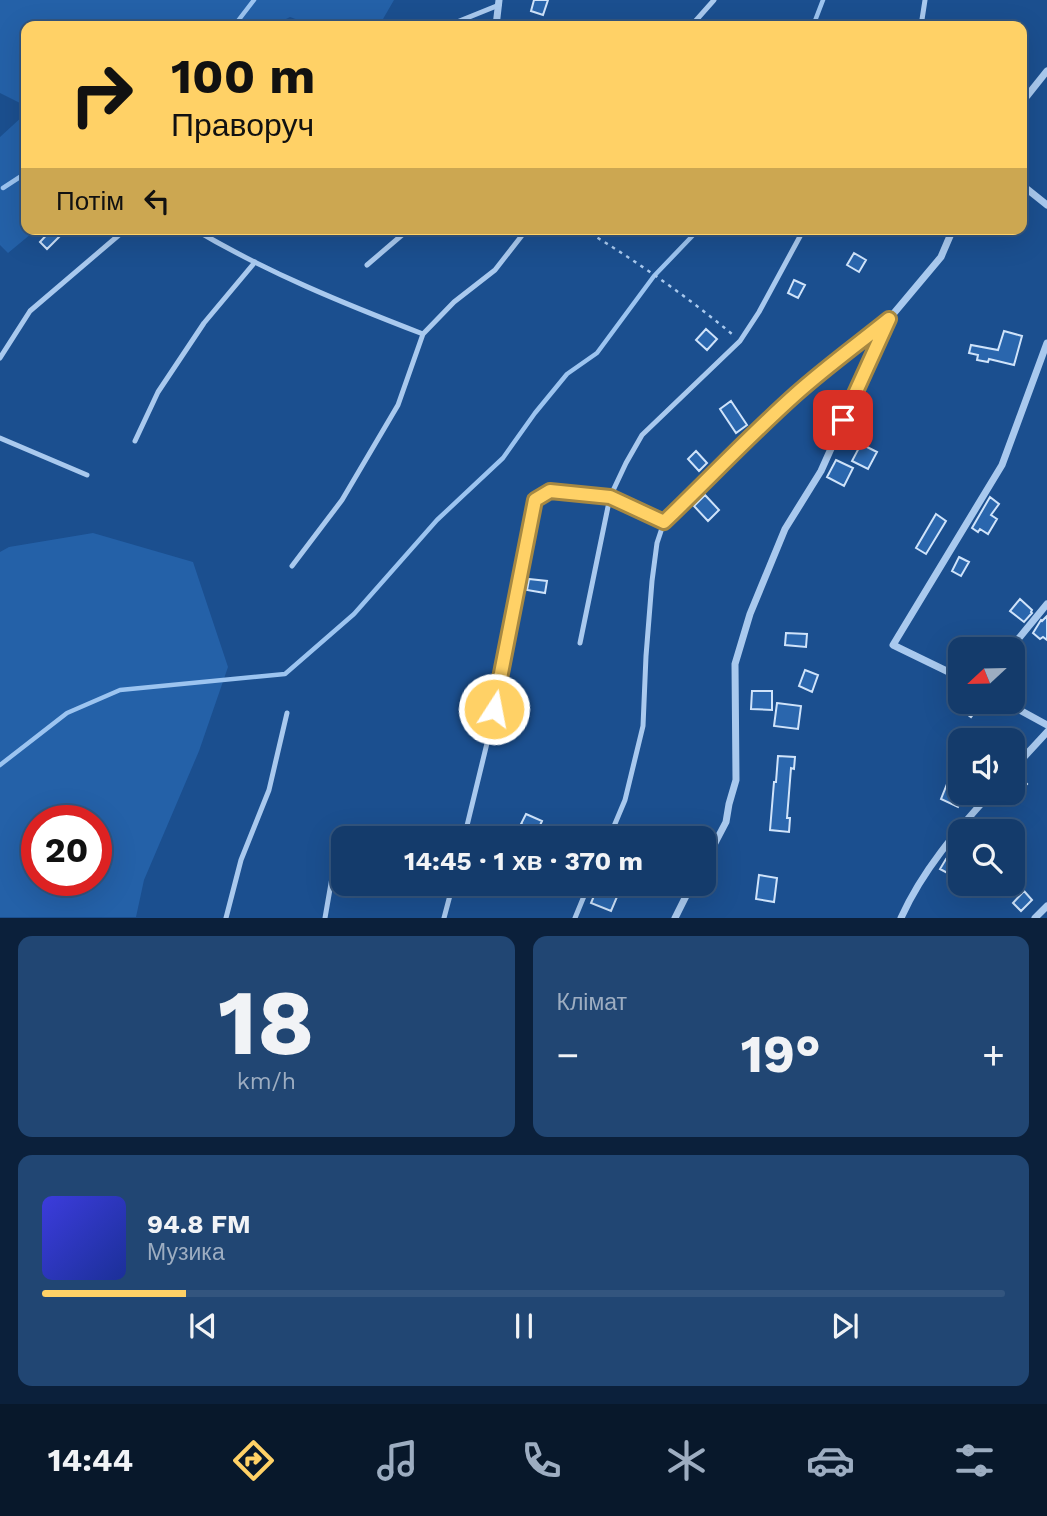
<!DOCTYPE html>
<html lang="uk">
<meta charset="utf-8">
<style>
:root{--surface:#143b6b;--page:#214673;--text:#f1f3f6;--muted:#9dadc1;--line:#33557e;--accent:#ffd166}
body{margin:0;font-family:"Work Sans",sans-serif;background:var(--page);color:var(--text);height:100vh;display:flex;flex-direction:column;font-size:26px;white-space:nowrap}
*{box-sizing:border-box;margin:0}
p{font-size:23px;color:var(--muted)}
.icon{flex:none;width:38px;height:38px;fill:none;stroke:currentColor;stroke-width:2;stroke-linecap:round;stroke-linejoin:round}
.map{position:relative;height:918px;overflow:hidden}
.drawer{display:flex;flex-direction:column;gap:18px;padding:18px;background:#0b203b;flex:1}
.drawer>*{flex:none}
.hud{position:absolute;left:21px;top:21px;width:1006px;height:214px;border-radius:14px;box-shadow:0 7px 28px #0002,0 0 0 2px var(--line);background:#ffd166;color:#111;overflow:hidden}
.needle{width:46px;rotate:248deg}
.buttons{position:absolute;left:948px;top:637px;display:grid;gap:14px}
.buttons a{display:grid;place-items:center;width:77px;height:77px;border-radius:14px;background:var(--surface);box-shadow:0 7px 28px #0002,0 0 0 2px var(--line);font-size:35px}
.speed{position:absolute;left:21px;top:805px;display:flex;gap:14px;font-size:35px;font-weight:700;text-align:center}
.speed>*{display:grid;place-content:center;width:91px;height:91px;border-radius:50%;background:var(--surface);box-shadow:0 7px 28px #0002,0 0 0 2px var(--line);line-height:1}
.speed .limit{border:10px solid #d22;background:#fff;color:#111}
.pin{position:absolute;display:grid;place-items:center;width:60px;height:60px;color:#fff;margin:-30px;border-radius:14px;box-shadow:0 4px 10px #0006}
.me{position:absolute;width:77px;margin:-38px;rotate:11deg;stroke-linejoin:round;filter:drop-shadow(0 0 5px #0008)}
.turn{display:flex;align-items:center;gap:24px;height:147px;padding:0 35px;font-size:32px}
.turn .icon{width:91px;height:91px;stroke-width:2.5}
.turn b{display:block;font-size:49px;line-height:60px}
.then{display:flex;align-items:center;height:66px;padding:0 35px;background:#0003;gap:14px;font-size:26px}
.big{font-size:52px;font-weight:700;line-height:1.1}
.drawer .widget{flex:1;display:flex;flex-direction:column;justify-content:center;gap:10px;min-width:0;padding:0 24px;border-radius:14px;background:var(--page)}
.drawer .dial{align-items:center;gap:0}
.dial b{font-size:91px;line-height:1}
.song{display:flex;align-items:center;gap:21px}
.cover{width:84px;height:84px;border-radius:10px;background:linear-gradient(135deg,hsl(240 70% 55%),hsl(230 70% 35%))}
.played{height:7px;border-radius:4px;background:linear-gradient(90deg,var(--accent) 15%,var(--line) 15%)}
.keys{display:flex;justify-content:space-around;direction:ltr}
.heat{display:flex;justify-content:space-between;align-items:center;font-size:38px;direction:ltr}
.drawer .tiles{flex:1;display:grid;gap:18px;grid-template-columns:1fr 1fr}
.widget:last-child{grid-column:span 2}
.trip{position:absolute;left:331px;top:826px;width:385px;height:70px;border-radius:14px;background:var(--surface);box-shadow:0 7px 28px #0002,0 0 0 2px var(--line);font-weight:700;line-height:70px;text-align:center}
.dock{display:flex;height:112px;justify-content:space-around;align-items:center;background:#08182b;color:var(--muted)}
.dock .icon{width:49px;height:49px}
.dock .selected{color:var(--accent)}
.dock b{font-size:32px;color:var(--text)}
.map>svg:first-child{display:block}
.green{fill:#2461a8;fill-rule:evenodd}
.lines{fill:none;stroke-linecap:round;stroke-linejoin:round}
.stream{stroke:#9cc4f0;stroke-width:4.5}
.building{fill:#2a66ad;stroke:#cfe3fa;stroke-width:2}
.path{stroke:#a9c9ee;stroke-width:2.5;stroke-dasharray:3.5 5;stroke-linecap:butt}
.service{stroke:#a9c9ee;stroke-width:5}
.minor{stroke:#a9c9ee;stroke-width:7}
.route-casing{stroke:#a68842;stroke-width:18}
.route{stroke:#ffd166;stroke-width:12}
</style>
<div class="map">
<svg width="1047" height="918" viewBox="0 0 1047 918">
<rect width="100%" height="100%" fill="#1b4f8f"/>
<!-- green -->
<path class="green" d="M 0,0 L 394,0 L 383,19 L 391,26 L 315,26 L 290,17 L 272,26 L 26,26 L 26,106 L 0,93 Z
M 26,109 L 26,229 L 37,229 L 8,253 L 0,245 L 0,137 L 24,115 Z
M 93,533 L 193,562 L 228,667 L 199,751 L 144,880 L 136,917 L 0,917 L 0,552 L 9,547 ZM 37,821 L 96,821 L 96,880 L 37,880 Z"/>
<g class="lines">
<!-- stream -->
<path class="stream" d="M 234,26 L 254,0
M 813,26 L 823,0
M 3,188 L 26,173
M 0,765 L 67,713 L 120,690 L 285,674 L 354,614 L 437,520 L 503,458 L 535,413 L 567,374 L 597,353 L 654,276 L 699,229"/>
</g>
<!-- building -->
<path class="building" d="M 534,0 L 548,0 L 543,15 L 531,11 Z
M 52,229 L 67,229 L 47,249 L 40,242 Z
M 854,253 L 866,260 L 859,272 L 847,265 Z
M 794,280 L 805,285 L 798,298 L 788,293 Z
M 706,329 L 717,339 L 707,350 L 696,340 Z
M 1004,331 L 1022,336 L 1014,365 L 989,359 L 988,362 L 977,360 L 978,355 L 969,353 L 971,345 L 998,350 Z
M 731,401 L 747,425 L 736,433 L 720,409 Z
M 861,444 L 877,452 L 868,469 L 852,461 Z
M 696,451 L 707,463 L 699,471 L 688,459 Z
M 836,460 L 853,468 L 844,486 L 827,477 Z
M 705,495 L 719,510 L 708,521 L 694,506 Z
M 990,497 L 999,504 L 991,515 L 997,519 L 988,534 L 980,529 L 978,532 L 972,528 Z
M 936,514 L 946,521 L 926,554 L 916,548 Z
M 959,557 L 969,562 L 961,576 L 952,571 Z
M 529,579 L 547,581 L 545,593 L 527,590 Z
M 1020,599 L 1032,610 L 1031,612 L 1032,613 L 1024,622 L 1010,611 Z
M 1047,616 L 1047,640 L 1043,637 L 1040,639 L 1033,633 L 1041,620 L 1042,621 Z
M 786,633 L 807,634 L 806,647 L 785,645 Z
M 805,670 L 818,675 L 812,692 L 799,686 Z
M 752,691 L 772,691 L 772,710 L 751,709 Z
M 965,702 L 982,702 L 971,717 L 960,709 Z
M 777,703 L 801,706 L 798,729 L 774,726 Z
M 778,756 L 795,757 L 794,769 L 791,768 L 787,818 L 790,818 L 789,832 L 770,830 L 774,782 L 776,782 Z
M 1017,774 L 1027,784 L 1013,798 L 1013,775 Z
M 947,784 L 961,790 L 961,793 L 964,793 L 958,807 L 941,799 Z
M 526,814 L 542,821 L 537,832 L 521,824 Z
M 946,859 L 959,866 L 953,876 L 940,869 Z
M 759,875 L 777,878 L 774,902 L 756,899 Z
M 599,884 L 619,892 L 611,911 L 591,903 Z
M 1024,891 L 1032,900 L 1021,911 L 1013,903 Z"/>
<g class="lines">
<!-- path -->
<path class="path" d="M 583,229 C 635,260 685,295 732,334"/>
<!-- service -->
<path class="service" d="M 447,26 L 499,5
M 691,26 L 714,0
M 921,26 L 925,0
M 194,229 C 266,272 345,304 423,334
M 367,265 L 409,229
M 0,358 L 30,311 L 126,229
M 0,438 L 87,475
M 135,441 L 158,392 L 204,323 L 255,262
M 292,566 L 342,500 L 398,405 L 423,334 L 454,302 L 495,270 L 527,229
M 580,643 L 610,497 L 626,463 L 642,435 L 740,341 L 759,312 L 804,229
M 464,838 L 489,735 L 535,500 L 549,491 L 610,497 L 664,522
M 609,838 L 625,800 L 643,726 L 646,656 L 652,581 L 657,543 L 664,522 L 699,489 L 737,448 L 799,392 L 889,319
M 226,918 L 241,860 L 269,790 L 287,713
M 325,918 L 334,866
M 444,918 L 453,884
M 575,918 L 589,884"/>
<!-- minor -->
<path class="minor" d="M 496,26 L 499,0
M 1022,97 L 1027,96 L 1047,71
M 1022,185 L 1047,205
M 1010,649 L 1047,604
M 961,678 L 893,645 L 1002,465 L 1047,343
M 1005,702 L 1047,725
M 1013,769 L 1047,732
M 704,864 L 726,822 L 729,804 L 736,780 L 735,664 L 750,614 L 785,529 L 821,471 L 889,319 L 941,257 L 953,229
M 675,918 L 692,884
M 901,918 C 922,871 957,830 991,793
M 1035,918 L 1047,906"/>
</g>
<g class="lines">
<!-- route casing -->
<g class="route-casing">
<path id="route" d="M 494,709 L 535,500 L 550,491 L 610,497 L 664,522 C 708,480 750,435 796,394 C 825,368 858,344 889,319 L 843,420"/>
</g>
<!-- route -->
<use href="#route" class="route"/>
</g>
</svg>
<div class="buttons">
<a><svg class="needle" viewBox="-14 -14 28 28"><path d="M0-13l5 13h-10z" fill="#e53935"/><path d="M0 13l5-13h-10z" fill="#9dadc1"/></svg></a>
<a><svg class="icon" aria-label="sound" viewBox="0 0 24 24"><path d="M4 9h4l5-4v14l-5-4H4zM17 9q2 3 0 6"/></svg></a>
<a><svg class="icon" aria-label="search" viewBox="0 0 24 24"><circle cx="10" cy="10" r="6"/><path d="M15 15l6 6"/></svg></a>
</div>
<div class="speed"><div class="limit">20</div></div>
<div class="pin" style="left:843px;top:420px;background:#d93025"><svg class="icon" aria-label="arrive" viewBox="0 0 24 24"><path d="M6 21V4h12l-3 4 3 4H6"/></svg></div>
<svg class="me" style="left:494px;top:709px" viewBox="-20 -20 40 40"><circle r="17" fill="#ffd166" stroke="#fff" stroke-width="3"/><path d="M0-11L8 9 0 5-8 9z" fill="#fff"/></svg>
<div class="trip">14:45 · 1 хв · 370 m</div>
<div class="hud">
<div class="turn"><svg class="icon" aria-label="right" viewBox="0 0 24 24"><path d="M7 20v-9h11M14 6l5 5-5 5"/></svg><div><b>100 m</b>Праворуч</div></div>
<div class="then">Потім<svg class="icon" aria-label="left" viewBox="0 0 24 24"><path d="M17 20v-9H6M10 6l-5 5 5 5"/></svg></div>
</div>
</div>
<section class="drawer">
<div class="tiles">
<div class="widget dial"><b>18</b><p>km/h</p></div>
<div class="widget"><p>Клімат</p>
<div class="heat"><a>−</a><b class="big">19°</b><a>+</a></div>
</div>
<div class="widget">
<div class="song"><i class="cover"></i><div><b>94.8 FM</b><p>Музика</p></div></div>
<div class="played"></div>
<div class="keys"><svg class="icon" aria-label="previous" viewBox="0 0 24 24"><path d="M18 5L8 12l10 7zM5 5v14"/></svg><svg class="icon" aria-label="pause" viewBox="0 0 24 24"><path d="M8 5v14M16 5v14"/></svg><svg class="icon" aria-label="next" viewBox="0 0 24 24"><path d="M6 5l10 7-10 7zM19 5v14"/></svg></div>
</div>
</div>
</section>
<nav class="dock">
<b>14:44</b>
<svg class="icon selected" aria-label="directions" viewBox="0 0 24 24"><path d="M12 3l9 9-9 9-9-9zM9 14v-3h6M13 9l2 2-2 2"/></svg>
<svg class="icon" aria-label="music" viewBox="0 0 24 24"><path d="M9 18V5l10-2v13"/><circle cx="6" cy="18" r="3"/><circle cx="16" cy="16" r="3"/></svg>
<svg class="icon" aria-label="phone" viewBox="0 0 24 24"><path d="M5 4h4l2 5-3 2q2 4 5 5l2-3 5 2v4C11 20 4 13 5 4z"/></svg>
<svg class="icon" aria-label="climate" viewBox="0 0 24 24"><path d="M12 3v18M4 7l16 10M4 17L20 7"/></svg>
<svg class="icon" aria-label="car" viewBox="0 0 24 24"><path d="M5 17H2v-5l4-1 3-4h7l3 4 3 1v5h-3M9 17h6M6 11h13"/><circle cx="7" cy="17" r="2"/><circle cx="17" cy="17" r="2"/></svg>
<svg class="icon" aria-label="filters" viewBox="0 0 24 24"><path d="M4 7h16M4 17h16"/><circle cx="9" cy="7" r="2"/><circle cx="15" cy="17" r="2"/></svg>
</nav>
